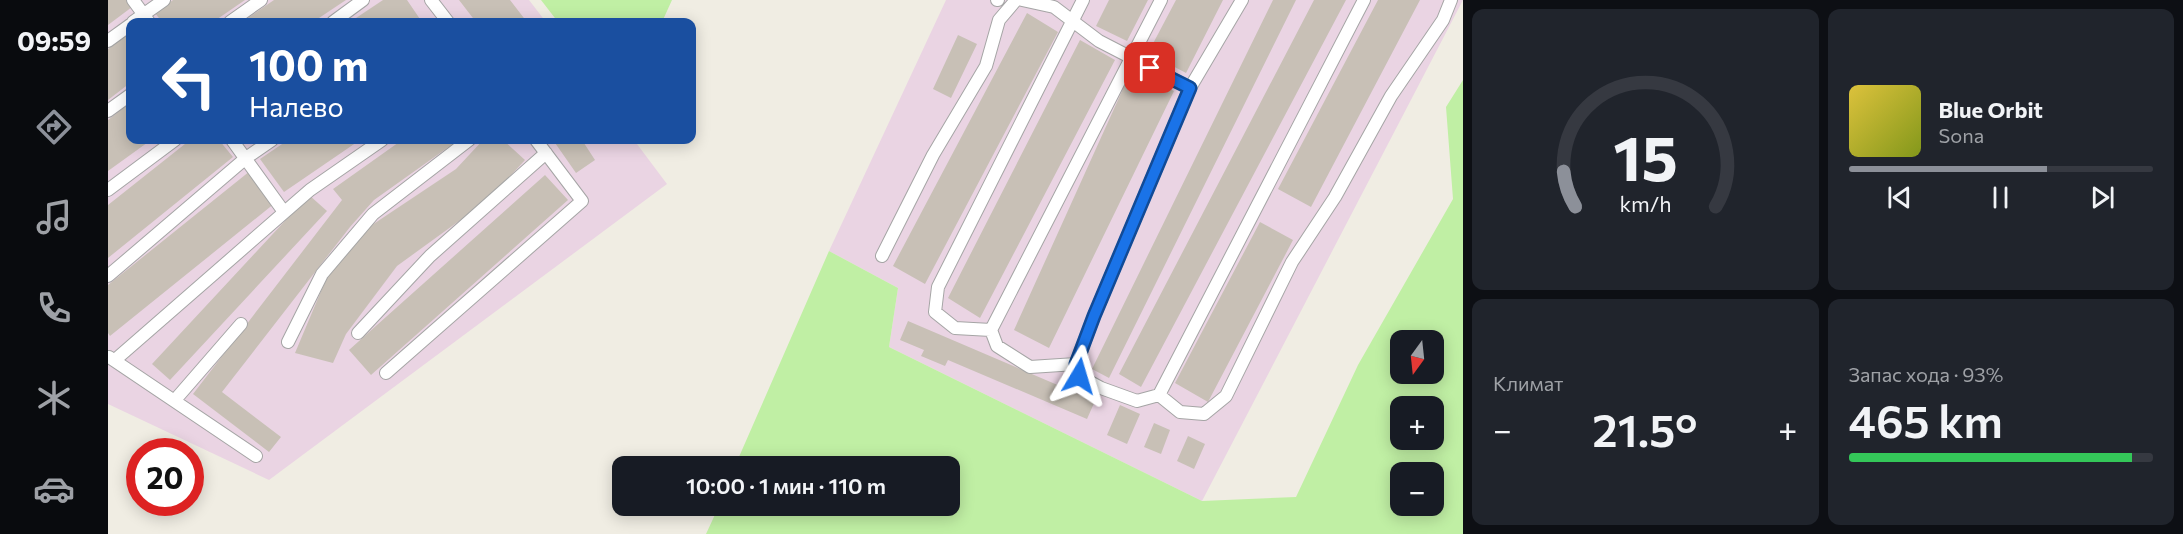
<!DOCTYPE html>
<html lang="ru">
<meta charset="utf-8">
<style>
:root{--surface:#171b24;--page:#20242c;--text:#f1f3f6;--muted:#9ea1a6;--line:#363941;--accent:#8c9099}
body{margin:0;font-family:Commissioner,sans-serif;background:var(--page);color:var(--text);height:100vh;display:flex;flex-direction:column;font-size:22px;white-space:nowrap}
*{box-sizing:border-box;margin:0}
p{font-size:20px;color:var(--muted)}
.icon{flex:none;width:33px;height:33px;fill:none;stroke:currentColor;stroke-width:2;stroke-linecap:round;stroke-linejoin:round}
.map{position:relative;flex:1;overflow:hidden}
.details{display:flex;flex-direction:column;gap:9px;padding:9px;background:#0d0f14;width:720px}
.details>*{flex:none}
.hud{position:absolute;left:18px;top:18px;width:570px;height:126px;border-radius:12px;box-shadow:0 3px 15px #0003;background:#1a4fa0;color:#fff;overflow:hidden}
.needle{width:39px;rotate:195deg}
.fabs{position:absolute;left:1282px;top:330px;display:grid;gap:12px}
.fabs a{display:grid;place-items:center;width:54px;height:54px;border-radius:12px;background:var(--surface);box-shadow:0 3px 15px #0003;font-size:30px}
.speed{position:absolute;left:18px;top:438px;display:flex;gap:12px;font-size:30px;font-weight:700;text-align:center}
.speed>*{display:grid;place-content:center;width:78px;height:78px;border-radius:50%;background:var(--surface);box-shadow:0 3px 15px #0003;line-height:1}
.speed .limit{border:9px solid #d22;background:#fff;color:#111}
.pin{position:absolute;display:grid;place-items:center;width:51px;height:51px;color:#fff;margin:-26px;border-radius:12px;box-shadow:0 3px 9px #0006}
.me{position:absolute;width:66px;margin:-33px;rotate:7deg;stroke-linejoin:round;filter:drop-shadow(0 0 4px #0008)}
.turn{display:flex;align-items:center;gap:21px;height:126px;padding:0 24px;font-size:27px}
.turn .icon{width:78px;height:78px;stroke-width:2.5}
.turn b{display:block;font-size:42px;line-height:51px}
.big{font-size:45px;font-weight:600;line-height:1.1}
.details .card{flex:1;display:flex;flex-direction:column;justify-content:center;gap:9px;min-width:0;padding:0 21px;border-radius:12px;background:var(--page)}
.details .dial{align-items:center;gap:0}
.dial svg{height:156px;overflow:visible;fill:none;stroke:var(--line);stroke-width:7;stroke-linecap:round;text-anchor:middle}
.dial text{fill:var(--text);stroke:none}
.song{display:flex;align-items:center;gap:18px}
.cover{width:72px;height:72px;border-radius:9px;background:linear-gradient(135deg,hsl(50 70% 55%),hsl(70 70% 35%))}
.played{height:6px;border-radius:3px;background:linear-gradient(90deg,var(--accent) 65%,var(--line) 65%)}
.keys{display:flex;justify-content:space-around;direction:ltr}
.heat{display:flex;justify-content:space-between;align-items:center;font-size:33px;direction:ltr}
.charge{height:9px;border-radius:4px;background:linear-gradient(90deg,#34c759 93%,var(--line) 0)}
.details .tiles{flex:1;display:grid;gap:9px;grid-template-columns:repeat(2,1fr)}
.trip{position:absolute;left:504px;top:456px;width:348px;height:60px;border-radius:12px;background:var(--surface);box-shadow:0 3px 15px #0003;font-weight:600;line-height:60px;text-align:center}
main{display:flex;flex:1;min-height:0}
.menu{display:flex;flex-direction:column;width:108px;justify-content:space-around;align-items:center;background:#090b0e;color:var(--muted)}
.menu .icon{width:42px;height:42px}
.menu .selected{color:var(--accent)}
.menu b{font-size:27px;color:var(--text)}
.map>svg:first-child{display:block}
.industrial{fill:#ead4e3}
.grass{fill:#c0efa4;fill-rule:evenodd}
.building{fill:#c8c0b6}
.lines{fill:none;stroke-linecap:round;stroke-linejoin:round}
.lane-casing{stroke:#a5a5a5;stroke-width:14}
.lane{stroke:#fff;stroke-width:12}
.route-casing{stroke:#114b97;stroke-width:15}
.route{stroke:#1a73e8;stroke-width:10}
</style>
<main>
<nav class="menu">
<b>09:59</b>
<svg class="icon selected" aria-label="directions" viewBox="0 0 24 24"><path d="M12 3l9 9-9 9-9-9zM9 14v-3h6M13 9l2 2-2 2"/></svg>
<svg class="icon" aria-label="music" viewBox="0 0 24 24"><path d="M9 18V5l10-2v13"/><circle cx="6" cy="18" r="3"/><circle cx="16" cy="16" r="3"/></svg>
<svg class="icon" aria-label="phone" viewBox="0 0 24 24"><path d="M5 4h4l2 5-3 2q2 4 5 5l2-3 5 2v4C11 20 4 13 5 4z"/></svg>
<svg class="icon" aria-label="climate" viewBox="0 0 24 24"><path d="M12 3v18M4 7l16 10M4 17L20 7"/></svg>
<svg class="icon" aria-label="car" viewBox="0 0 24 24"><path d="M5 17H2v-5l4-1 3-4h7l3 4 3 1v5h-3M9 17h6M6 11h13"/><circle cx="7" cy="17" r="2"/><circle cx="17" cy="17" r="2"/></svg>
</nav>
<div class="map">
<svg width="1355" height="534" viewBox="0 0 1355 534">
<rect width="100%" height="100%" fill="#f0ede3"/>
<!-- industrial -->
<path class="industrial" d="M 0,0 L 421,0 L 438,22 L 22,22 L 22,140 L 526,140 L 559,184 L 161,480 L 0,404 Z
M 838,0 L 1355,0 L 1094,501 L 781,347 L 790,288 L 721,251 Z"/>
<!-- grass -->
<path class="grass" d="M 433,0 L 564,0 L 554,22 L 450,22 Z
M 1355,80 L 1355,534 L 598,534 L 611,506 L 842,506 L 842,466 L 627,466 L 721,251 L 790,288 L 781,347 L 1094,501 L 1188,497 L 1250,365 L 1345,199 L 1338,107 ZM 1293,340 L 1326,340 L 1326,374 L 1293,374 ZM 1293,406 L 1326,406 L 1326,440 L 1293,440 ZM 1293,472 L 1326,472 L 1326,506 L 1293,506 Z"/>
<!-- building -->
<path class="building" d="M 0,0 L 19,0 L 24,7 L 0,25 Z
M 65,0 L 137,0 L 105,22 L 54,22 L 47,13 Z
M 166,0 L 238,0 L 205,22 L 134,22 Z
M 275,0 L 299,0 L 314,22 L 242,22 Z
M 351,0 L 402,0 L 419,22 L 368,22 Z
M 1001,0 L 1040,0 L 1019,41 L 988,26 Z
M 1068,0 L 1115,0 L 1078,73 L 1040,53 Z
M 1165,0 L 1188,0 L 1001,378 L 984,369 Z
M 1206,0 L 1238,0 L 1033,387 L 1011,374 Z
M 1270,0 L 1312,0 L 1203,207 L 1170,189 Z
M 919,13 L 950,32 L 817,284 L 785,266 Z
M 22,32 L 22,83 L 0,100 L 0,49 Z
M 850,35 L 869,44 L 843,98 L 825,89 Z
M 972,40 L 1007,60 L 872,318 L 840,298 Z
M 1024,69 L 1066,91 L 941,348 L 906,330 Z
M 22,103 L 22,140 L 43,140 L 0,171 L 0,120 Z
M 82,140 L 111,140 L 125,157 L 0,258 L 0,205 Z
M 180,140 L 252,140 L 176,192 L 152,159 Z
M 294,140 L 349,140 L 349,141 L 266,200 L 242,227 L 114,392 L 173,437 L 161,452 L 85,394 L 234,200 L 225,189 Z
M 375,140 L 395,140 L 417,160 L 380,200 L 289,266 L 238,334 L 225,363 L 187,353 L 219,277 L 261,227 L 348,169 Z
M 445,140 L 474,140 L 487,160 L 468,173 Z
M 142,171 L 167,203 L 2,336 L 0,333 L 0,285 Z
M 437,175 L 460,200 L 263,375 L 241,350 Z
M 201,195 L 219,211 L 62,380 L 44,364 Z
M 1152,222 L 1185,240 L 1100,402 L 1067,383 Z
M 800,321 L 987,401 L 979,419 L 840,360 L 837,366 L 813,356 L 816,350 L 792,340 Z
M 1012,405 L 1032,414 L 1019,444 L 999,435 Z
M 1046,423 L 1062,430 L 1053,454 L 1036,447 Z
M 1080,436 L 1097,444 L 1086,469 L 1069,461 Z"/>
<g class="lines">
<!-- lane casing -->
<g class="lane-casing">
<path id="lane" d="M 25,0 L 41,22
M 323,0 L 340,22
M 889,0 L 890,0
M 914,0 L 946,7 L 991,41 L 1082,88
M 1134,0 L 1082,88 L 986,316 L 968,364 L 971,376 L 993,388 L 1029,401 L 1051,395 L 1256,0
M 25,22 L 56,0
M 122,22 L 153,0
M 225,22 L 255,0
M 0,41 L 22,25
M 0,111 L 22,95
M 124,140 L 176,212
M 0,190 L 67,140
M 774,256 L 825,155 L 878,66 L 891,20 L 908,0
M 0,276 L 138,158 L 164,140
M 883,330 L 847,328 L 827,312 L 830,287 L 975,0
M 250,333 L 322,256 L 438,153
M 180,342 L 214,274 L 265,214 L 361,140
M 1,357 L 148,456
M 7,360 L 202,190 L 274,140
M 968,364 L 922,367 L 889,346 L 883,330 L 1053,0
M 278,373 L 474,201 L 428,140
M 1051,395 L 1072,412 L 1096,414 L 1118,396 L 1184,262 L 1227,197 L 1283,96 L 1335,20 L 1343,0
M 67,400 L 133,324"/>
</g>
<!-- lane -->
<use href="#lane" class="lane"/>
</g>
<g class="lines">
<!-- route casing -->
<g class="route-casing">
<path id="route" d="M 971,376 L 968,364 L 986,316 L 1082,88 L 1042,68"/>
</g>
<!-- route -->
<use href="#route" class="route"/>
</g>
</svg>
<div class="fabs">
<a><svg class="needle" viewBox="-14 -14 28 28"><path d="M0-13l5 13h-10z" fill="#e53935"/><path d="M0 13l5-13h-10z" fill="#9ea1a6"/></svg></a>
<a>+</a>
<a>−</a>
</div>
<div class="speed"><div class="limit">20</div></div>
<div class="pin" style="left:1042px;top:68px;background:#d93025"><svg class="icon" aria-label="arrive" viewBox="0 0 24 24"><path d="M6 21V4h12l-3 4 3 4H6"/></svg></div>
<svg class="me" style="left:971px;top:376px" viewBox="-20 -20 40 40"><path d="M0-17L14 15 0 8-14 15z" fill="#1a73e8" stroke="#fff" stroke-width="4"/></svg>
<div class="trip">10:00 · 1 мин · 110 m</div>
<div class="hud">
<div class="turn"><svg class="icon" aria-label="left" viewBox="0 0 24 24"><path d="M17 20v-9H6M10 6l-5 5 5 5"/></svg><div><b>100 m</b>Налево</div></div>
</div>
</div>
<section class="details">
<div class="tiles">
<div class="card dial"><svg viewBox="0 0 100 80">
<path d="M14 69A42 42 0 1 1 86 69"/>
<path d="M14 69A42 42 0 0 1 8 51" stroke="#8c9099"/>
<text x="50" y="56" font-size="32" font-weight="700">15</text>
<text x="50" y="72" font-size="11">km/h</text>
</svg></div>
<div class="card">
<div class="song"><i class="cover"></i><div><b>Blue Orbit</b><p>Sona</p></div></div>
<div class="played"></div>
<div class="keys"><svg class="icon" aria-label="previous" viewBox="0 0 24 24"><path d="M18 5L8 12l10 7zM5 5v14"/></svg><svg class="icon" aria-label="pause" viewBox="0 0 24 24"><path d="M8 5v14M16 5v14"/></svg><svg class="icon" aria-label="next" viewBox="0 0 24 24"><path d="M6 5l10 7-10 7zM19 5v14"/></svg></div>
</div>
<div class="card"><p>Климат</p>
<div class="heat"><a>−</a><b class="big">21.5°</b><a>+</a></div>
</div>
<div class="card"><p>Запас хода · 93%</p><b class="big">465 km</b><div class="charge"></div></div>
</div>
</section>
</main>
